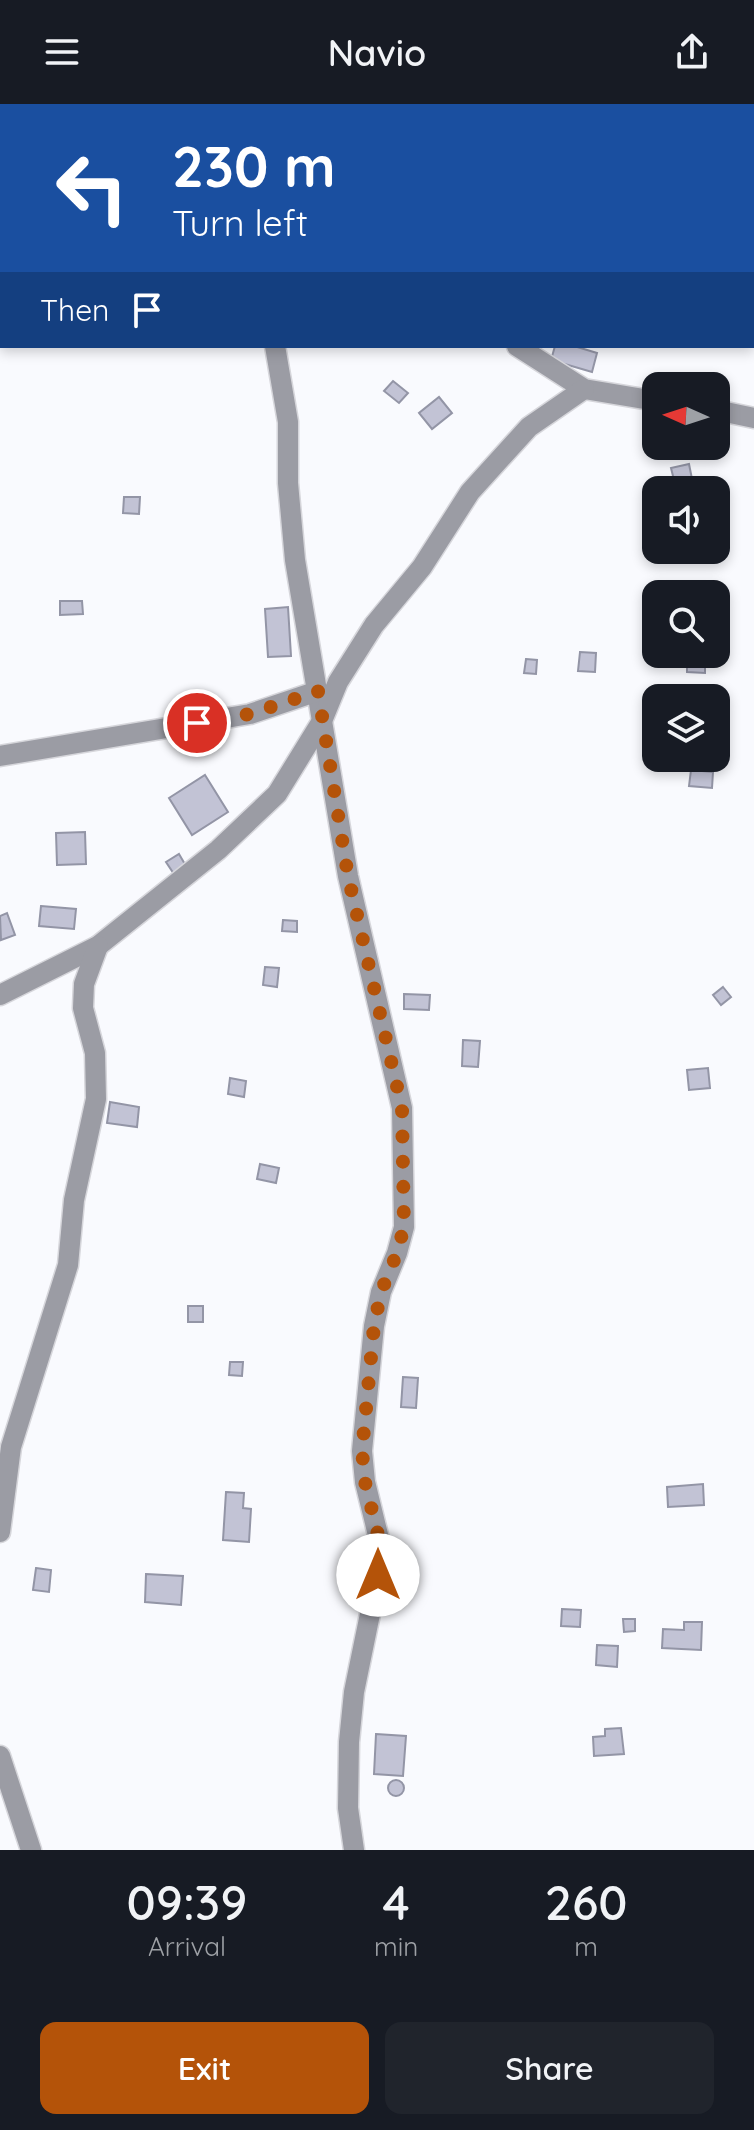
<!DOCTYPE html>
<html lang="en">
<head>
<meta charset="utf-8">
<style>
	:root { --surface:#171b24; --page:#20242c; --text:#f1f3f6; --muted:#9ea1a6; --accent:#b45309 }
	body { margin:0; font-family:Quicksand,sans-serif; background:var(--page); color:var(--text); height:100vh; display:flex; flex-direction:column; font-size:30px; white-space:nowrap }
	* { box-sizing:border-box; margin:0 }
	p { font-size:26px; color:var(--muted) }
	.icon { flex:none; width:44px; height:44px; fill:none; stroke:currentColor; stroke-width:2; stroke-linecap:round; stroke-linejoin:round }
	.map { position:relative; height:1746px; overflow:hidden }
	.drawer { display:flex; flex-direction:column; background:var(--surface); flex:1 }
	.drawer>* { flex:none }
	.hud { position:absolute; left:0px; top:0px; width:754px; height:244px; box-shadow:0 4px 12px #0003; background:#1a4fa0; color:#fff; overflow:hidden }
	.needle { width:52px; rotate:273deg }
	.buttons { position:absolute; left:642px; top:268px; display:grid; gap:16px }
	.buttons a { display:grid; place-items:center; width:88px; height:88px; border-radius:16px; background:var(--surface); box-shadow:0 4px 12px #0003; font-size:40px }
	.pin { position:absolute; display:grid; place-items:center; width:68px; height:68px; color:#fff; margin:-34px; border:4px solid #fff; border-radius:50%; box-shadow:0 2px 8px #0007 }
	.me { position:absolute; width:88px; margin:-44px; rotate:0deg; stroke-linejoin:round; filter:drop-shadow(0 0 6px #0008) }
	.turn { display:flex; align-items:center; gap:28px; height:168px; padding:0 40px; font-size:36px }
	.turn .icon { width:104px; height:104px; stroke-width:2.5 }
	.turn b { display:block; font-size:56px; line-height:68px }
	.then { display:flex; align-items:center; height:76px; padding:0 40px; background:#0003; gap:16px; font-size:30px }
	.eta { display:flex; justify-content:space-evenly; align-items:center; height:136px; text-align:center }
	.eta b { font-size:48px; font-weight:600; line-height:56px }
	.primary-button { display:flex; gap:16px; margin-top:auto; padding:16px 40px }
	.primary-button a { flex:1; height:92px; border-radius:16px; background:var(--accent); color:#fff; font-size:32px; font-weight:600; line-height:92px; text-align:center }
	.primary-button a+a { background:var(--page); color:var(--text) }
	header { display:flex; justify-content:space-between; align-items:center; height:104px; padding:0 40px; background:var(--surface); font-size:36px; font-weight:600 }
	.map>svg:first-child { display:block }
	.building { fill:#c2c3d5; stroke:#9395a6; stroke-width:2 }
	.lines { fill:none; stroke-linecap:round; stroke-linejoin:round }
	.minor-casing { stroke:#d6d6db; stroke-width:23 }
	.minor { stroke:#9b9ca4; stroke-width:20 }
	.route { stroke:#b45309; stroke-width:14; stroke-dasharray:0 25.2 }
</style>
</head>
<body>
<header><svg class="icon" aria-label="menu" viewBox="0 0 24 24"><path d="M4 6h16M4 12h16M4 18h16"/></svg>Navio<svg class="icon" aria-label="share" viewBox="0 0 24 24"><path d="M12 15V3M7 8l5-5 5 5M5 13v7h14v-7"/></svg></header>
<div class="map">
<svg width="754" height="1746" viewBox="0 0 754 1746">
	<rect width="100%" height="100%" fill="#f9fafe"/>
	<g class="building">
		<path d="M555 242H574L597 249 592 268 551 256Z"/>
		<path d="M393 277 408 289 399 299 384 287Z"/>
		<path d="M439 293 452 309 432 325 419 309Z"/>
		<path d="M689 360 693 380 676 384 671 364Z"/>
		<path d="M124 393H140L139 410 123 409Z"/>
		<path d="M60 497H82L83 510 60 511Z"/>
		<path d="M288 503 291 552 268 553 265 505Z"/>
		<path d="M580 548 596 549 595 568 578 567Z"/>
		<path d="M687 550H705V569L687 568Z"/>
		<path d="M526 555 537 556 536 570 524 569Z"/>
		<path d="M691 666 713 668 712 684 689 682Z"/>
		<path d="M205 671 228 708 192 731 169 694Z"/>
		<path d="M85 728 86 760 57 761 56 729Z"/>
		<path d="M179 750 186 762 174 770 166 758Z"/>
		<path d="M41 802 76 805 74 825 39 822Z"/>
		<path d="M7 809 15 831 1 836 0 812Z"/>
		<path d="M283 816 297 817V828L282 827Z"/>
		<path d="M265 863 279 864 277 883 263 881Z"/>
		<path d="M723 883 731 893 721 901 713 891Z"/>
		<path d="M404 890 430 891 429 906 404 905Z"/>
		<path d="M463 936 480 937 478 963 462 962Z"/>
		<path d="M708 964 710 984 689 986 687 966Z"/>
		<path d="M230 974 246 977 244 993 228 990Z"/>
		<path d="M110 998 139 1003 137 1023 107 1019Z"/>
		<path d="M260 1060 279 1064 276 1079 257 1075Z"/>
		<rect x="188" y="1202" width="15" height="16"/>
		<path d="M230 1258H243L242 1272 229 1271Z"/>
		<path d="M403 1273 418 1274 416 1304 401 1303Z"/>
		<path d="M703 1380 704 1401 668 1403 667 1383Z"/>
		<path d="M226 1388 244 1389 243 1404 251 1405 249 1438 223 1436Z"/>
		<path d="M36 1464 51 1466 49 1488 33 1486Z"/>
		<path d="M146 1470 183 1472 181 1501 145 1498Z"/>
		<path d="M562 1505 581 1506 580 1523 561 1522Z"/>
		<path d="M623 1515H635V1527L624 1528Z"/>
		<path d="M684 1518H702L701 1546 662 1544 663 1525 684 1526Z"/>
		<path d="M597 1541 618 1542 617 1563 596 1561Z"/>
		<path d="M621 1624 624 1650 594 1652 593 1633 605 1632V1625Z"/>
		<path d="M376 1630 406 1632 403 1672 374 1670Z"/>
		<circle cx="396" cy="1684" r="8"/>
	</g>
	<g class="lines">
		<g class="minor-casing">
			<g id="minor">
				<path d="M247 0V2"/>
				<path d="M275 242 288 318V379L295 456 348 772 402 1004 404 1123 397 1149 381 1188 374 1222 362 1347 365 1378 379 1435 378 1471 354 1588 349 1638 348 1704 354 1746"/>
				<path d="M517 242 584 285 656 297"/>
				<path d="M716 306 754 314"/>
				<path d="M0 652 250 610 318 587"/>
				<path d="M0 891 98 842 218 746 277 690 322 617 338 578 374 521 422 463 470 388 529 323 584 285"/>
				<path d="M0 1428 11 1343 68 1161 74 1096 96 995 95 949 83 904 84 880 98 842"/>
				<path d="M0 1652 31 1746"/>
			</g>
		</g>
		<use href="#minor" class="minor"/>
	</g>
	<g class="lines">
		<path class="route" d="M197 619 250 610 318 587 348 772 402 1004 404 1123 397 1149 381 1188 374 1222 362 1347 365 1378 379 1435 378 1471"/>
	</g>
</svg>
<div class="buttons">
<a><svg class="needle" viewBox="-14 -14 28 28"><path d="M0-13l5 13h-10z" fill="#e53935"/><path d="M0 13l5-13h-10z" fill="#9ea1a6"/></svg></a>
<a><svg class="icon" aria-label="sound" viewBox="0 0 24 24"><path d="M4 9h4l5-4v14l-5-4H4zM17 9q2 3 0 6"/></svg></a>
<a><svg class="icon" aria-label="search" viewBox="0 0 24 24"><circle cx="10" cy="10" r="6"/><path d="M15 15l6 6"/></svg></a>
<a><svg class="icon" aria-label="layers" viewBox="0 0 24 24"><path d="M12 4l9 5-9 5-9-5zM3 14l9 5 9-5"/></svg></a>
</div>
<div class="pin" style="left:197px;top:619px;background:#d93025"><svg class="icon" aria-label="arrive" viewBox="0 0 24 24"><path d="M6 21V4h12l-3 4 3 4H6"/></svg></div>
<svg class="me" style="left:378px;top:1471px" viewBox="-20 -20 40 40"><circle r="19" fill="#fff"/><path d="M0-13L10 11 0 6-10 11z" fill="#b45309"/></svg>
<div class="hud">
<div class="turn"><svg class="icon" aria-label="left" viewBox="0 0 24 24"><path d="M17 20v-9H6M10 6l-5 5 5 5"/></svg><div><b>230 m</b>Turn left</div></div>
<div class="then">Then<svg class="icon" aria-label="arrive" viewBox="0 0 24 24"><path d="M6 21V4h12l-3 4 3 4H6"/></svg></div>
</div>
</div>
<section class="drawer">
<div class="eta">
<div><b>09:39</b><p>Arrival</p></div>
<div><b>4</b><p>min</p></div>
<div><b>260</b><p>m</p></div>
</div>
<div class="primary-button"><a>Exit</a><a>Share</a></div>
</section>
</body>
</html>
